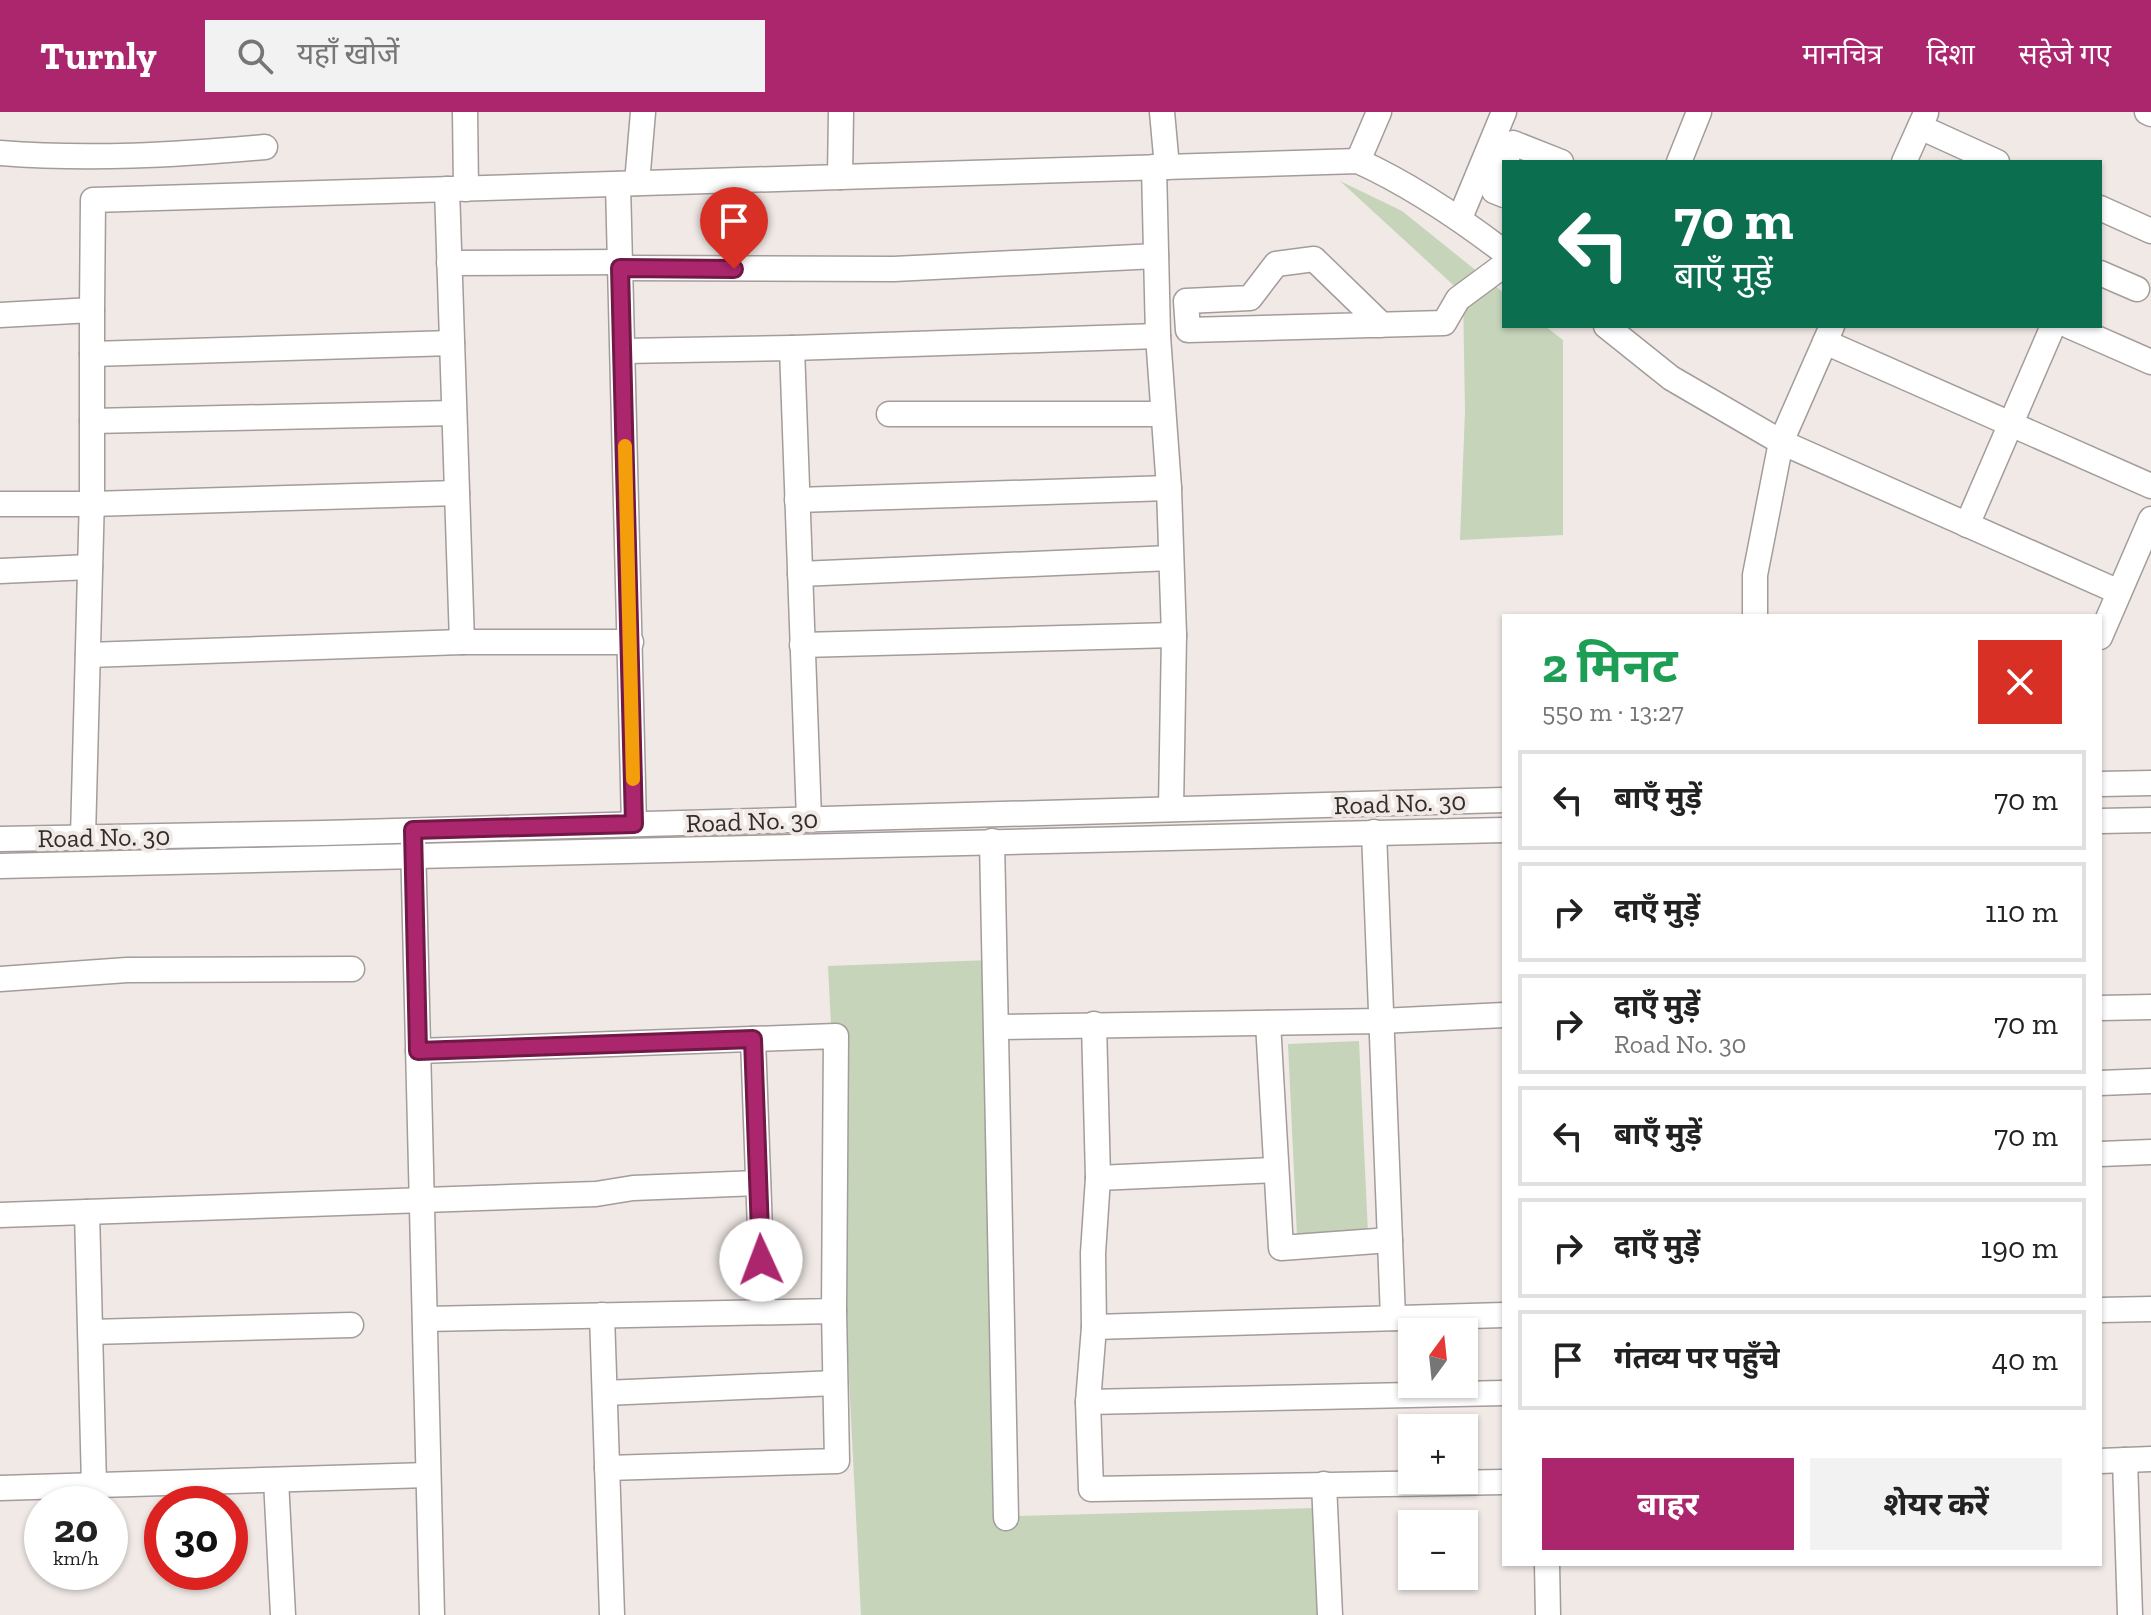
<!DOCTYPE html>
<html lang="hi">
<head>
<meta charset="utf-8">
<style>
	:root { --surface:#fff; --page:#f2f2f2; --text:#222; --muted:#767676; --line:#e0e0e0; --accent:#ac266d }
	body { margin:0; font-family:"Zilla Slab","Noto Sans Devanagari",serif; background:var(--page); color:var(--text); height:100vh; display:flex; flex-direction:column; font-size:30px; white-space:nowrap }
	* { box-sizing:border-box; margin:0 }
	p { font-size:26px; color:var(--muted) }
	.icon { flex:none; width:44px; height:44px; fill:none; stroke:currentColor; stroke-width:2; stroke-linecap:round; stroke-linejoin:round }
	.map { position:relative; flex:1; overflow:hidden }
	.panel { position:absolute; left:1502px; top:502px; width:600px; height:952px; display:flex; flex-direction:column; background:var(--surface); border-radius:0px; box-shadow:0 2px 6px #0004 }
	.panel>* { flex:none }
	.banner { position:absolute; left:1502px; top:48px; width:600px; height:168px; border-radius:0px; box-shadow:0 2px 6px #0004; background:#0b6e4f; color:#fff; overflow:hidden }
	.needle { width:52px; rotate:15deg }
	.tools { position:absolute; left:1398px; top:1206px; display:grid; gap:16px }
	.tools a { display:grid; place-items:center; width:80px; height:80px; border-radius:0px; background:var(--surface); box-shadow:0 2px 6px #0004; font-size:40px }
	.speed { position:absolute; left:24px; top:1374px; display:flex; gap:16px; font-size:40px; font-weight:700; text-align:center }
	.speed>* { display:grid; place-content:center; width:104px; height:104px; border-radius:50%; background:var(--surface); box-shadow:0 2px 6px #0004; line-height:1 }
	.speed small { font-size:20px; font-weight:400 }
	.speed .limit { border:12px solid #d22; background:#fff; color:#111 }
	.pin { position:absolute; display:grid; place-items:center; width:68px; height:68px; color:#fff; margin:-82px -34px; border-radius:50% 50% 50% 0; rotate:-45deg; box-shadow:0 0 8px #0007 }
	.pin .icon { rotate:45deg }
	.me { position:absolute; width:88px; margin:-44px; rotate:358deg; stroke-linejoin:round; filter:drop-shadow(0 0 6px #0008) }
	.turn { display:flex; align-items:center; gap:28px; height:168px; padding:0 40px; font-size:36px }
	.turn .icon { width:104px; height:104px; stroke-width:2.5 }
	.turn b { display:block; font-size:56px; line-height:68px }
	.round { display:grid; place-items:center; flex:none; width:84px; height:84px; border-radius:0px; background:var(--page) }
	.headline { display:flex; align-items:center; justify-content:space-between; height:136px; padding:0 40px }
	h1 { font-size:48px; font-weight:700; line-height:60px; color:#1e9e55 }
	.action { display:flex; gap:16px; margin-top:auto; padding:16px 40px }
	.action a { flex:1; height:92px; border-radius:0px; background:var(--accent); color:#fff; font-size:32px; font-weight:700; line-height:92px; text-align:center }
	.action a+a { background:var(--page); color:var(--text) }
	ul { padding:0; list-style:none }
	li { display:flex; align-items:center; gap:24px; height:100px; margin:0 16px 12px; padding:0 24px; border:4px solid var(--line); border-radius:0px }
	li div { flex:1 }
	li b { display:block; font-size:30px }
	li em { font-style:normal }
	header { display:flex; align-items:center; gap:48px; box-sizing:border-box; height:112px; padding:0 40px; background:var(--accent); color:#fff }
	header strong { font-size:38px }
	nav { display:flex; gap:44px; margin-inline-start:auto; font-size:28px }
	.search { width:560px; height:72px; background:var(--page); display:flex; align-items:center; gap:20px; box-sizing:border-box; padding:0 28px; border-radius:0px; color:var(--muted); font-size:30px }
	.map>svg:first-child { display:block }
	.green { fill:#c6d4ba }
	.lines { fill:none; stroke-linecap:round; stroke-linejoin:round }
	.minor-casing { stroke:#a39c9a; stroke-width:27 }
	.minor { stroke:#fff; stroke-width:24 }
	.route-casing { stroke:#701947; stroke-width:20 }
	.route { stroke:#ac266d; stroke-width:14 }
	.slow { stroke:#f59e0b; stroke-width:14 }
	.labels { text-anchor:middle; stroke-width:8; stroke-linejoin:round; paint-order:stroke }
	.street-label { font-size:26px; fill:#302d2c; stroke:#f0e9e6 }
</style>
</head>
<body>
<header>
<strong>Turnly</strong>
<div class="search"><svg class="icon" aria-label="search" viewBox="0 0 24 24"><circle cx="10" cy="10" r="6"/><path d="M15 15l6 6"/></svg>यहाँ खोजें</div>
<nav><a>मानचित्र</a><a>दिशा</a><a>सहेजे गए</a></nav>
</header>
<div class="map">
<svg width="2151" height="1503" viewBox="0 0 2151 1503">
	<rect width="100%" height="100%" fill="#f0e9e6"/>
	<g class="green">
		<path d="M1340 69 1402 99 1504 181V214H1545L1563 228V423L1460 428 1465 299 1463 182Z"/>
		<path d="M991 848 1018 1404 1316 1396 1325 1503H861L828 854Z"/>
		<path d="M1359 929 1368 1122 1297 1125 1288 932Z"/>
	</g>
	<g class="lines">
		<g class="minor-casing">
			<g id="minor">
				<path d="M465 0 466 77"/>
				<path d="M1162 0 1167 55"/>
				<path d="M2147 0 2151 2"/>
				<path d="M1920 15 1997 50"/>
				<path d="M0 41C89 48 176 43 265 35"/>
				<path d="M1358 49 1379 0"/>
				<path d="M1505 50 1513 31 1561 50"/>
				<path d="M1679 50 1699 0"/>
				<path d="M1904 50 1926 1"/>
				<path d="M1504 54 1494 79 1504 83"/>
				<path d="M1154 55 1158 224 1169 376 1174 523 1171 697"/>
				<path d="M840 65 1358 49C1411 73 1458 105 1504 140"/>
				<path d="M637 71 643 0"/>
				<path d="M618 72 634 712"/>
				<path d="M447 77 462 530"/>
				<path d="M2100 96 2151 119"/>
				<path d="M1460 106 1504 0"/>
				<path d="M449 151 620 150"/>
				<path d="M620 156 894 157 1156 144"/>
				<path d="M2100 161 2137 177"/>
				<path d="M0 203 92 198 93 88 840 65 841 0"/>
				<path d="M1382 213 1314 147 1276 152 1250 186 1186 189 1188 218 1444 211 1458 187 1504 153"/>
				<path d="M1606 214 1671 266 1781 330 1755 463V504"/>
				<path d="M1832 214 1781 330 2119 480"/>
				<path d="M2069 214 2151 250"/>
				<path d="M1825 230 2151 374"/>
				<path d="M792 236 1158 224"/>
				<path d="M623 239 792 236 809 707"/>
				<path d="M92 242 452 231"/>
				<path d="M889 302H1163"/>
				<path d="M92 309 454 301"/>
				<path d="M797 388 1169 376"/>
				<path d="M0 392H92L457 381"/>
				<path d="M1967 413 2053 214"/>
				<path d="M0 459 90 455"/>
				<path d="M800 462 1171 446"/>
				<path d="M2100 525 2151 407"/>
				<path d="M802 533 1174 523"/>
				<path d="M88 543 462 530H631"/>
				<path d="M2100 672 2151 671"/>
				<path d="M2100 709 2151 708"/>
				<path d="M1374 720 1393 1206"/>
				<path d="M83 725 92 384V198"/>
				<path d="M0 727 324 721 1504 688"/>
				<path d="M992 729 1006 1406"/>
				<path d="M413 730 432 1503"/>
				<path d="M0 754 1504 718"/>
				<path d="M0 867 127 858 352 857"/>
				<path d="M2100 896 2151 895"/>
				<path d="M1268 911 1281 1136 1390 1128"/>
				<path d="M1094 912 1098 1066 1093 1141 1094 1215 1088 1290 1091 1377 1504 1370"/>
				<path d="M997 915 1381 909 1504 903"/>
				<path d="M753 927 763 1200"/>
				<path d="M418 939 836 924 834 1199 425 1207"/>
				<path d="M2100 971 2151 969"/>
				<path d="M2100 1042 2151 1040"/>
				<path d="M1098 1066 1275 1058"/>
				<path d="M87 1100 94 1373"/>
				<path d="M0 1103 596 1082 633 1076 758 1071"/>
				<path d="M2100 1198 2151 1197"/>
				<path d="M602 1203 612 1503"/>
				<path d="M1094 1215 1504 1203"/>
				<path d="M91 1220 351 1213"/>
				<path d="M605 1281 835 1271"/>
				<path d="M1088 1290 1504 1281"/>
				<path d="M2125 1348 2130 1503"/>
				<path d="M2100 1349 2151 1347"/>
				<path d="M607 1356 837 1349 834 1199"/>
				<path d="M276 1368 283 1503"/>
				<path d="M1324 1372 1330 1503"/>
				<path d="M0 1376 428 1363"/>
				<path d="M1547 1452 1548 1503"/>
			</g>
		</g>
		<use href="#minor" class="minor"/>
	</g>
	<g class="lines">
		<g class="route-casing">
			<path id="route" d="M734 157 620 156 634 712 413 718 418 939 753 927 761 1148"/>
		</g>
		<use href="#route" class="route"/>
		<path class="slow" d="M625 334 633 667"/>
	</g>
	<g class="labels">
		<g class="street-label">
			<text transform="translate(1400 691) rotate(-2)" y="9">Road No. 30</text>
			<text transform="translate(752 709) rotate(-2)" y="9">Road No. 30</text>
			<text transform="translate(104 725) rotate(-1)" y="9">Road No. 30</text>
		</g>
	</g>
</svg>
<div class="tools">
<a><svg class="needle" viewBox="-14 -14 28 28"><path d="M0-13l5 13h-10z" fill="#e53935"/><path d="M0 13l5-13h-10z" fill="#767676"/></svg></a>
<a>+</a>
<a>−</a>
</div>
<div class="speed"><div>20<small>km/h</small></div><div class="limit">30</div></div>
<div class="pin" style="left:734px;top:157px;background:#d93025"><svg class="icon" aria-label="arrive" viewBox="0 0 24 24"><path d="M6 21V4h12l-3 4 3 4H6"/></svg></div>
<svg class="me" style="left:761px;top:1148px" viewBox="-20 -20 40 40"><circle r="19" fill="#fff"/><path d="M0-13L10 11 0 6-10 11z" fill="#ac266d"/></svg>
<div class="banner">
<div class="turn"><svg class="icon" aria-label="left" viewBox="0 0 24 24"><path d="M17 20v-9H6M10 6l-5 5 5 5"/></svg><div><b>70 m</b>बाएँ मुड़ें</div></div>
</div>
<section class="panel">
<div class="headline"><div><h1>2 मिनट</h1><p>550 m · 13:27</p></div><a class="round" style="background:#d93025;color:#fff"><svg class="icon" aria-label="close" viewBox="0 0 24 24"><path d="M6 6l12 12M18 6L6 18"/></svg></a></div>
<ul>
<li><svg class="icon" aria-label="left" viewBox="0 0 24 24"><path d="M17 20v-9H6M10 6l-5 5 5 5"/></svg><div><b>बाएँ मुड़ें</b></div><em>70 m</em></li>
<li><svg class="icon" aria-label="right" viewBox="0 0 24 24"><path d="M7 20v-9h11M14 6l5 5-5 5"/></svg><div><b>दाएँ मुड़ें</b></div><em>110 m</em></li>
<li><svg class="icon" aria-label="right" viewBox="0 0 24 24"><path d="M7 20v-9h11M14 6l5 5-5 5"/></svg><div><b>दाएँ मुड़ें</b><p>Road No. 30</p></div><em>70 m</em></li>
<li><svg class="icon" aria-label="left" viewBox="0 0 24 24"><path d="M17 20v-9H6M10 6l-5 5 5 5"/></svg><div><b>बाएँ मुड़ें</b></div><em>70 m</em></li>
<li><svg class="icon" aria-label="right" viewBox="0 0 24 24"><path d="M7 20v-9h11M14 6l5 5-5 5"/></svg><div><b>दाएँ मुड़ें</b></div><em>190 m</em></li>
<li><svg class="icon" aria-label="arrive" viewBox="0 0 24 24"><path d="M6 21V4h12l-3 4 3 4H6"/></svg><div><b>गंतव्य पर पहुँचे</b></div><em>40 m</em></li>
</ul>
<div class="action"><a>बाहर</a><a>शेयर करें</a></div>
</section>
</div>
</body>
</html>
